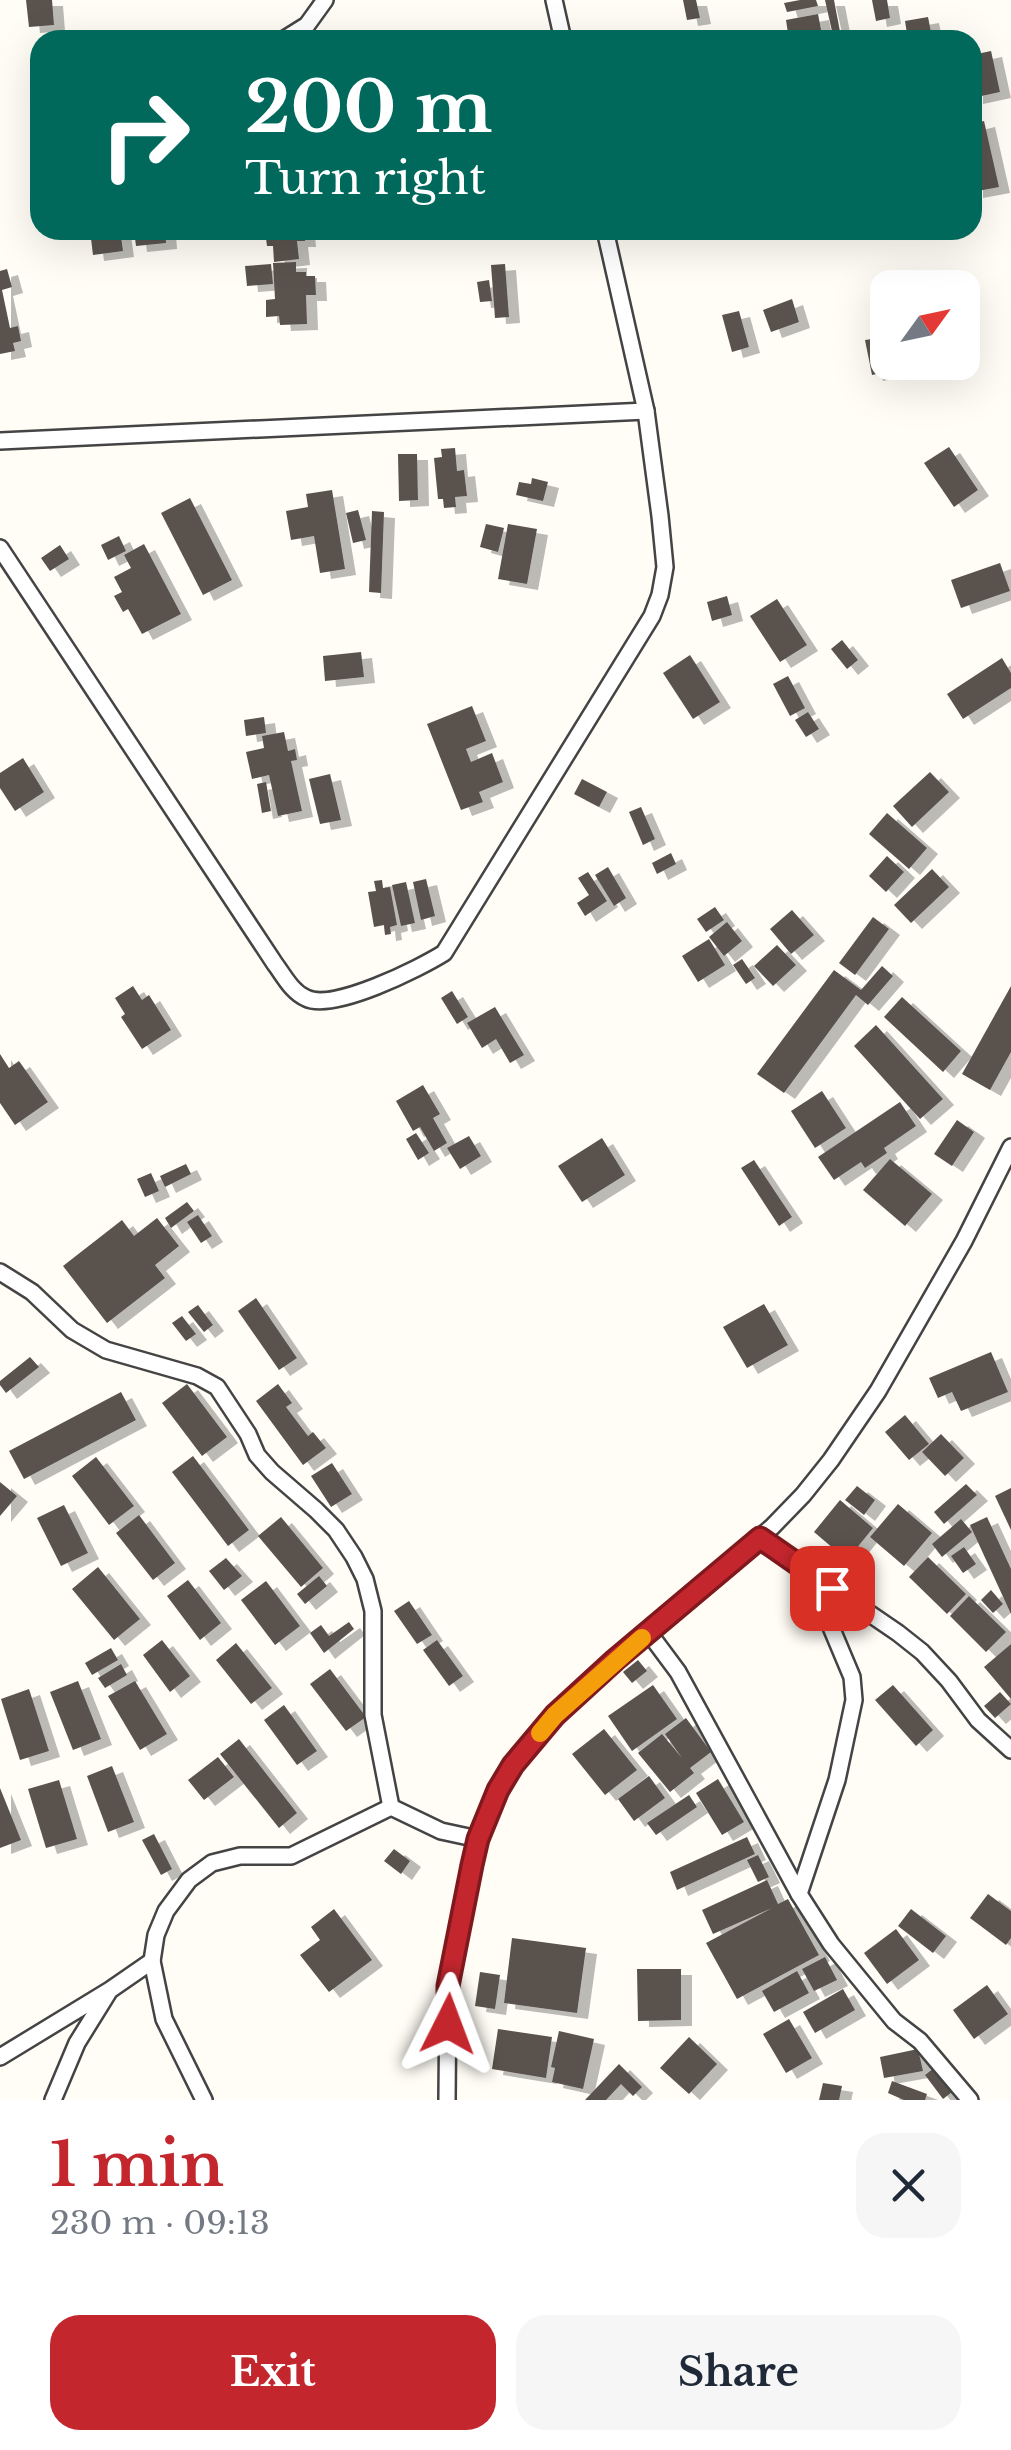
<!DOCTYPE html>
<html lang="en">
<head>
<meta charset="utf-8">
<style>
	:root { --surface:#fff; --page:#f6f6f7; --text:#1f2937; --muted:#747a83; --accent:#c4262e }
	body { margin:0; font-family:"Libre Baskerville",serif; background:var(--page); color:var(--text); height:100vh; display:flex; flex-direction:column; font-size:38px; white-space:nowrap }
	* { box-sizing:border-box; margin:0 }
	p { font-size:32px; color:var(--muted) }
	.icon { flex:none; width:55px; height:55px; fill:none; stroke:currentColor; stroke-width:2; stroke-linecap:round; stroke-linejoin:round }
	.map { position:relative; height:2100px; overflow:hidden }
	.drawer { display:flex; flex-direction:column; background:var(--surface); flex:1 }
	.drawer>* { flex:none }
	.banner { position:absolute; left:30px; top:30px; width:952px; height:210px; border-radius:30px; box-shadow:0 10px 40px #0002; background:#00695c; color:#fff; overflow:hidden }
	.needle { width:65px; rotate:57deg }
	.tools { position:absolute; left:870px; top:270px; display:grid; gap:20px }
	.tools a { display:grid; place-items:center; width:110px; height:110px; border-radius:20px; background:var(--surface); box-shadow:0 10px 40px #0002; font-size:50px }
	.pin { position:absolute; display:grid; place-items:center; width:85px; height:85px; color:#fff; margin:-42px; border-radius:20px; box-shadow:0 5px 15px #0006 }
	.me { position:absolute; width:110px; margin:-55px; rotate:3deg; stroke-linejoin:round; filter:drop-shadow(0 0 8px #0008) }
	.turn { display:flex; align-items:center; gap:35px; height:210px; padding:0 50px; font-size:45px }
	.turn .icon { width:130px; height:130px; stroke-width:2.5 }
	.turn b { display:block; font-size:70px; line-height:85px }
	.round { display:grid; place-items:center; flex:none; width:105px; height:105px; border-radius:30px; background:var(--page) }
	.headline { display:flex; align-items:center; justify-content:space-between; height:170px; padding:0 50px }
	h1 { font-size:60px; font-weight:700; line-height:75px; color:var(--accent) }
	.button { display:flex; gap:20px; margin-top:auto; padding:20px 50px }
	.button a { flex:1; height:115px; border-radius:30px; background:var(--accent); color:#fff; font-size:40px; font-weight:700; line-height:115px; text-align:center }
	.button a+a { background:var(--page); color:var(--text) }
	.map>svg:first-child { display:block }
	.building { fill:#5a524d; filter:url(#shadow) }
	.lines { fill:none; stroke-linecap:round; stroke-linejoin:round }
	.minor-casing { stroke:#444; stroke-width:20 }
	.minor { stroke:#fff; stroke-width:15 }
	.route-casing { stroke:#7f191e; stroke-width:25 }
	.route { stroke:#c4262e; stroke-width:18 }
	.slow { stroke:#f59e0b; stroke-width:18 }
</style>
</head>
<body>
<div class="map">
<svg width="1011" height="2100" viewBox="0 0 1011 2100">
	<defs>
		<filter id="shadow"><feDropShadow dx="11" dy="6" stdDeviation="0" flood-color="#0004"/></filter>
	</defs>
	<rect width="100%" height="100%" fill="#fffdf5"/>
	<g class="building">
		<path d="M26 0H52L54 25 29 27Z"/>
		<path d="M683 0H696L700 18 687 20Z"/>
		<path d="M800 0H816L818 6 787 12 784 3Z"/>
		<path d="M825 0H834L841 37 834 40Z"/>
		<path d="M872 0H887L890 18 876 21Z"/>
		<path d="M818 14 823 40H789L786 20Z"/>
		<path d="M928 17 932 37 908 40 905 21Z"/>
		<path d="M222 30V40H191L190 31Z"/>
		<path d="M991 51 1000 92 972 98V55Z"/>
		<path d="M984 121 999 187 972 192V124Z"/>
		<path d="M90 230H120L123 251 93 255Z"/>
		<path d="M134 230H165L166 243 136 246Z"/>
		<path d="M265 230H304L305 241H297L299 259 274 262 273 246H267Z"/>
		<path d="M296 262V272H306V276H315L316 295H306L307 324 280 325 279 316 266 317V300L275 299 273 263Z"/>
		<path d="M271 264 273 284 247 286 245 266Z"/>
		<path d="M505 264 509 317 495 318 491 265Z"/>
		<path d="M7 269 12 287 2 290 10 328 18 326 21 341 13 343 15 351 0 354V271Z"/>
		<path d="M489 280 492 301 480 302 477 282Z"/>
		<path d="M792 299 799 322 771 332 763 310Z"/>
		<path d="M739 311 749 347 732 352 722 315Z"/>
		<path d="M879 338 886 372 872 375 865 340Z"/>
		<path d="M949 447 978 490 954 507 924 463Z"/>
		<path d="M455 448 457 471 464 470 467 496 455 497 456 507 444 508 443 499H438L434 458 442 457 441 449Z"/>
		<path d="M398 454H417L418 500 399 501Z"/>
		<path d="M532 478 548 482 543 501 516 495 519 482 531 484Z"/>
		<path d="M332 490 345 569 320 573 314 536 291 540 286 511 308 507 306 494Z"/>
		<path d="M190 498 232 580 203 595 161 513Z"/>
		<path d="M358 510 366 540 353 543 346 513Z"/>
		<path d="M372 511 384 512 381 593 369 592Z"/>
		<path d="M486 524 504 528 498 552 480 547Z"/>
		<path d="M508 524 537 529 527 584 498 579Z"/>
		<path d="M119 536 126 551 108 560 101 545Z"/>
		<path d="M144 544 181 614 142 634 128 609 123 612 114 596 122 592 114 577 131 568 124 555Z"/>
		<path d="M60 545 69 559 50 571 41 558Z"/>
		<path d="M1000 563 1010 591 961 608 951 580Z"/>
		<path d="M727 596 732 615 712 621 707 602Z"/>
		<path d="M777 599 807 645 780 662 750 616Z"/>
		<path d="M842 640 858 660 847 669 831 649Z"/>
		<path d="M361 652 364 677 325 681 323 656Z"/>
		<path d="M690 655 720 702 693 719 663 673Z"/>
		<path d="M1002 658 1011 673V688L963 719 947 694Z"/>
		<path d="M788 676 805 708 790 716 773 684Z"/>
		<path d="M472 706 486 741 466 749 471 762 492 753 503 782 479 792 483 802 461 810 427 724Z"/>
		<path d="M808 712 819 729 806 737 795 720Z"/>
		<path d="M264 717 266 733 246 736 244 720Z"/>
		<path d="M284 732 288 751 295 749 297 760 291 761 302 811 278 816 269 775 252 779 246 752 264 748 262 736Z"/>
		<path d="M23 758 44 792 15 811 0 788V773Z"/>
		<path d="M930 772 949 792 912 827 893 806Z"/>
		<path d="M330 774 341 820 320 824 309 779Z"/>
		<path d="M582 779 607 792 599 807 574 794Z"/>
		<path d="M266 782 271 811 262 813 257 784Z"/>
		<path d="M641 807 655 839 643 845 629 812Z"/>
		<path d="M887 813 927 848 909 869 869 834Z"/>
		<path d="M671 853 676 864 657 874 652 863Z"/>
		<path d="M887 856 904 872 886 892 869 876Z"/>
		<path d="M608 867 626 898 614 906 595 875Z"/>
		<path d="M932 869 949 887 911 923 894 905Z"/>
		<path d="M588 872 607 901 585 916 577 903 589 895 578 878Z"/>
		<path d="M426 879 435 916 421 920 413 882Z"/>
		<path d="M382 880 383 888 390 887 397 925 390 927 391 934 385 935 384 925 374 927 368 892 376 891 374 881Z"/>
		<path d="M406 882 415 923 401 926 392 885Z"/>
		<path d="M715 907 724 920 706 932 697 919Z"/>
		<path d="M792 910 814 935 791 954 770 929Z"/>
		<path d="M873 917 889 929 855 975 839 963Z"/>
		<path d="M727 922 742 941 724 956 709 937Z"/>
		<path d="M709 939 725 965 698 982 682 956Z"/>
		<path d="M777 945 796 965 773 986 754 966Z"/>
		<path d="M742 959 755 978 746 984 733 965Z"/>
		<path d="M882 966 893 976 868 1005 856 995 784 1093 757 1074 834 970 861 990Z"/>
		<path d="M133 986 142 1000 149 995 171 1030 142 1049 121 1017 125 1014 115 998Z"/>
		<path d="M1011 986V1052L990 1090 962 1074Z"/>
		<path d="M452 991 468 1017 457 1024 441 998Z"/>
		<path d="M902 997 961 1051 943 1072 884 1017Z"/>
		<path d="M495 1007 524 1055 510 1063 496 1039 482 1048 467 1023Z"/>
		<path d="M876 1025 943 1099 920 1119 854 1046Z"/>
		<path d="M0 1054 9 1068 19 1061 48 1102 15 1125 0 1103Z"/>
		<path d="M423 1085 440 1114 433 1118 447 1143 434 1151 420 1127 413 1131 396 1101Z"/>
		<path d="M822 1091 846 1128 815 1148 791 1111Z"/>
		<path d="M900 1102 916 1126 884 1148 887 1153 865 1168 861 1162 834 1180 818 1157Z"/>
		<path d="M957 1120 974 1132 952 1166 934 1154Z"/>
		<path d="M416 1133 429 1153 418 1160 406 1139Z"/>
		<path d="M469 1136 481 1156 460 1169 447 1148Z"/>
		<path d="M602 1138 625 1175 582 1202 558 1166Z"/>
		<path d="M890 1159 932 1194 905 1226 863 1190Z"/>
		<path d="M754 1160 792 1217 779 1226 741 1168Z"/>
		<path d="M186 1164 191 1174 165 1187 160 1176Z"/>
		<path d="M151 1173 159 1191 145 1197 137 1179Z"/>
		<path d="M187 1202 194 1211 171 1228 165 1218Z"/>
		<path d="M198 1215 212 1236 201 1243 187 1222Z"/>
		<path d="M157 1218 179 1246 155 1265 165 1278 107 1323 63 1266 122 1220 134 1236Z"/>
		<path d="M256 1298 297 1358 279 1370 238 1311Z"/>
		<path d="M764 1304 788 1345 747 1368 723 1327Z"/>
		<path d="M198 1305 213 1325 204 1332 188 1312Z"/>
		<path d="M182 1316 196 1334 186 1341 172 1323Z"/>
		<path d="M991 1352 1008 1392 961 1411 952 1392 938 1398 929 1378Z"/>
		<path d="M30 1357 39 1367 6 1393 0 1385V1381Z"/>
		<path d="M187 1384 227 1437 202 1456 162 1403Z"/>
		<path d="M278 1384 292 1403 286 1407 308 1436 313 1432 326 1448 303 1465 256 1401Z"/>
		<path d="M121 1392 136 1420 24 1479 9 1451Z"/>
		<path d="M905 1415 929 1444 909 1460 885 1432Z"/>
		<path d="M941 1434 964 1458 945 1476 922 1452Z"/>
		<path d="M193 1456 249 1530 228 1546 172 1472Z"/>
		<path d="M96 1457 134 1506 109 1525 72 1476Z"/>
		<path d="M332 1463 352 1494 331 1507 311 1476Z"/>
		<path d="M0 1482 17 1496 0 1516Z"/>
		<path d="M966 1484 977 1495 944 1524 934 1512Z"/>
		<path d="M857 1486 875 1500 864 1515 845 1500Z"/>
		<path d="M1011 1488V1530L995 1496Z"/>
		<path d="M840 1500 873 1528 847 1560 814 1532Z"/>
		<path d="M898 1504 932 1533 904 1566 870 1537Z"/>
		<path d="M64 1505 88 1553 61 1566 37 1518Z"/>
		<path d="M139 1515 175 1563 153 1580 116 1533Z"/>
		<path d="M281 1517 323 1568 301 1587 258 1536Z"/>
		<path d="M987 1517 1011 1569V1614L970 1525Z"/>
		<path d="M961 1519 972 1532 942 1557 932 1544Z"/>
		<path d="M964 1547 976 1564 963 1573 951 1556Z"/>
		<path d="M928 1557 966 1594 947 1614 909 1577Z"/>
		<path d="M226 1558 242 1576 224 1590 209 1571Z"/>
		<path d="M98 1567 140 1619 114 1640 72 1589Z"/>
		<path d="M319 1576 327 1586 305 1604 297 1594Z"/>
		<path d="M188 1580 221 1623 200 1640 167 1596Z"/>
		<path d="M266 1581 300 1626 275 1645 241 1600Z"/>
		<path d="M991 1590 1003 1604 993 1613 981 1600Z"/>
		<path d="M969 1596 1006 1632 986 1652 950 1616Z"/>
		<path d="M409 1601 432 1635 417 1644 394 1611Z"/>
		<path d="M349 1622 354 1629 324 1653 310 1633 321 1625 329 1636Z"/>
		<path d="M162 1640 190 1676 170 1692 143 1655Z"/>
		<path d="M437 1640 463 1676 449 1686 423 1650Z"/>
		<path d="M236 1643 272 1688 251 1704 216 1660Z"/>
		<path d="M1011 1644V1699L984 1667Z"/>
		<path d="M111 1648 118 1660 92 1675 85 1663Z"/>
		<path d="M638 1660 647 1671 632 1683 623 1672Z"/>
		<path d="M121 1664 127 1675 105 1688 98 1678Z"/>
		<path d="M330 1669 366 1717 346 1731 310 1684Z"/>
		<path d="M78 1681 101 1739 73 1750 50 1692Z"/>
		<path d="M135 1681 167 1734 140 1750 108 1696Z"/>
		<path d="M653 1685 677 1719 632 1751 608 1716Z"/>
		<path d="M893 1685 933 1730 916 1746 875 1700Z"/>
		<path d="M29 1689 49 1751 20 1760 1 1699Z"/>
		<path d="M1000 1692 1011 1704 995 1718 984 1706Z"/>
		<path d="M284 1705 317 1751 297 1765 264 1720Z"/>
		<path d="M686 1718 711 1752 690 1768 694 1773 670 1792 638 1753 662 1734 682 1758 665 1734Z"/>
		<path d="M604 1729 637 1770 605 1795 572 1754Z"/>
		<path d="M239 1739 297 1813 279 1828 220 1754Z"/>
		<path d="M218 1757 234 1777 204 1800 188 1780Z"/>
		<path d="M112 1766 134 1822 108 1832 87 1776Z"/>
		<path d="M649 1776 665 1798 634 1821 618 1799Z"/>
		<path d="M718 1779 744 1822 722 1835 696 1793Z"/>
		<path d="M59 1780 77 1839 46 1848 28 1789Z"/>
		<path d="M0 1788 21 1840 0 1848Z"/>
		<path d="M689 1795 697 1807 656 1835 647 1823Z"/>
		<path d="M154 1834 172 1869 161 1875 142 1840Z"/>
		<path d="M747 1837 755 1854 677 1890 670 1872Z"/>
		<path d="M394 1849 410 1861 401 1874 384 1861Z"/>
		<path d="M758 1855 769 1877 758 1882 747 1860Z"/>
		<path d="M767 1880 778 1904 788 1899 819 1955 737 1999 706 1943 772 1908 713 1934 702 1910Z"/>
		<path d="M988 1894 1011 1911V1938L1006 1945 970 1918Z"/>
		<path d="M334 1909 372 1960 329 1992 300 1955 320 1940 311 1927Z"/>
		<path d="M911 1909 946 1936 933 1953 898 1926Z"/>
		<path d="M896 1929 919 1960 887 1984 864 1953Z"/>
		<path d="M512 1938 586 1948 577 2013 504 2003Z"/>
		<path d="M825 1957 837 1980 814 1991 802 1969Z"/>
		<path d="M637 1969H681V2020L638 2021Z"/>
		<path d="M797 1971 809 1993 774 2012 762 1991Z"/>
		<path d="M480 1972 500 1975 495 2009 475 2006Z"/>
		<path d="M987 1985 1008 2014 974 2039 953 2010Z"/>
		<path d="M843 1989 855 2010 815 2033 803 2012Z"/>
		<path d="M789 2019 812 2058 786 2073 763 2034Z"/>
		<path d="M498 2029 552 2037 546 2078 492 2069Z"/>
		<path d="M559 2031 594 2039 583 2089 552 2082 555 2068 551 2067Z"/>
		<path d="M689 2037 717 2064 689 2094 660 2068Z"/>
		<path d="M918 2049 923 2071 884 2078 880 2057Z"/>
		<path d="M619 2064 642 2087 633 2096 621 2084 606 2100H585Z"/>
		<path d="M938 2065 956 2089 943 2099 925 2075Z"/>
		<path d="M892 2081 927 2094 925 2100H904L888 2093Z"/>
		<path d="M823 2083 842 2086 839 2100H819Z"/>
	</g>
	<g class="lines">
		<g class="minor-casing">
			<g id="minor">
				<path d="M554 0 563 40"/>
				<path d="M283 40 307 25 325 0"/>
				<path d="M0 441 646 411"/>
				<path d="M0 548 275 964C284 976 292 992 306 998 333 1012 420 968 444 953L652 616 660 595 665 567 660 516 646 411 605 230"/>
				<path d="M0 1272 32 1292 72 1330 106 1350 197 1376 217 1387 248 1434 257 1455 272 1472 316 1510 336 1530 354 1557 365 1579 373 1611V1715L391 1807 441 1831 478 1839"/>
				<path d="M759 1538 898 1633 922 1652 949 1681 978 1720 1011 1750"/>
				<path d="M649 1633 678 1672 799 1894 831 1944 894 2021 920 2041 970 2100"/>
				<path d="M799 1894 837 1780 854 1700 852 1677 807 1570"/>
				<path d="M152 1961 156 1935 166 1911 189 1880 212 1863 240 1856H291L391 1807"/>
				<path d="M0 2057 110 1990 152 1961 164 2019 204 2100"/>
				<path d="M53 2100 77 2043 108 1993"/>
				<path d="M447 2100 448 1987 478 1839 498 1790 513 1765 555 1715 615 1659 772 1527 803 1495 831 1460 878 1391 964 1241 1011 1147"/>
			</g>
		</g>
		<use href="#minor" class="minor"/>
	</g>
	<g class="lines">
		<g class="route-casing">
			<path id="route" d="M448 2024V1986L472 1865 478 1839 498 1790 513 1765 555 1715 615 1660 760 1538 832 1588"/>
		</g>
		<use href="#route" class="route"/>
		<path class="slow" d="M540 1733 555 1715 642 1638"/>
	</g>
</svg>
<div class="tools">
<a><svg class="needle" viewBox="-14 -14 28 28"><path d="M0-13l5 13h-10z" fill="#e53935"/><path d="M0 13l5-13h-10z" fill="#747a83"/></svg></a>
</div>
<div class="pin" style="left:832px;top:1588px;background:#d93025"><svg class="icon" aria-label="arrive" viewBox="0 0 24 24"><path d="M6 21V4h12l-3 4 3 4H6"/></svg></div>
<svg class="me" style="left:448px;top:2024px" viewBox="-20 -20 40 40"><path d="M0-17L14 15 0 8-14 15z" fill="#c4262e" stroke="#fff" stroke-width="4"/></svg>
<div class="banner">
<div class="turn"><svg class="icon" aria-label="right" viewBox="0 0 24 24"><path d="M7 20v-9h11M14 6l5 5-5 5"/></svg><div><b>200 m</b>Turn right</div></div>
</div>
</div>
<section class="drawer">
<div class="headline"><div><h1>1 min</h1><p>230 m · 09:13</p></div><a class="round"><svg class="icon" aria-label="close" viewBox="0 0 24 24"><path d="M6 6l12 12M18 6L6 18"/></svg></a></div>
<div class="button"><a>Exit</a><a>Share</a></div>
</section>
</body>
</html>
